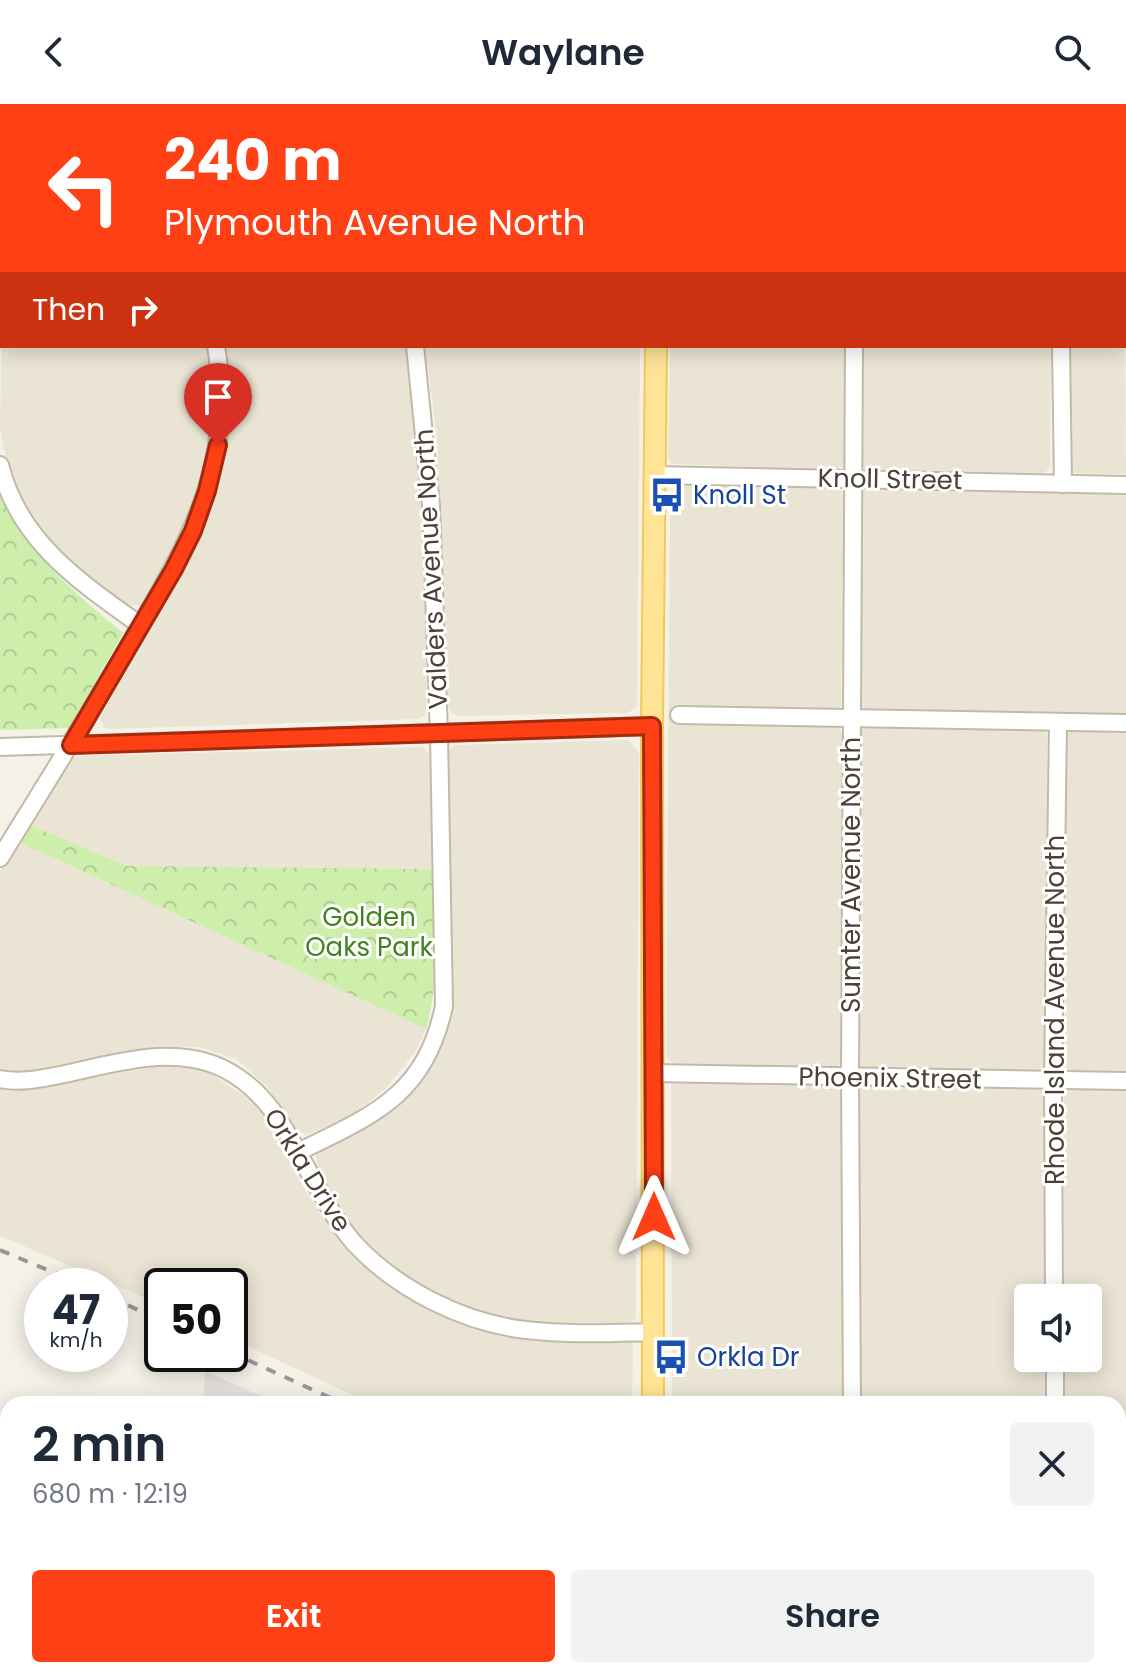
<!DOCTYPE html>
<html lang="en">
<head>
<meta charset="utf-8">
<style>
	:root { --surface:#fff; --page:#f2f2f3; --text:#1f2937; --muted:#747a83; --accent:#ff3f14 }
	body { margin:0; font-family:Poppins,sans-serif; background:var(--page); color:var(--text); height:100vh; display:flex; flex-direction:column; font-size:30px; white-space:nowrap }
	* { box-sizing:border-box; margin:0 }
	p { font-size:26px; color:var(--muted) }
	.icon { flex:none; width:44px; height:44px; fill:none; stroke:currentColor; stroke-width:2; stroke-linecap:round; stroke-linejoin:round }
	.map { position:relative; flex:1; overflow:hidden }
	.drawer { position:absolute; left:0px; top:1292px; width:1126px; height:282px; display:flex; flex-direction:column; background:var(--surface); border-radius:24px 24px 0 0; box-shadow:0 4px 20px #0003 }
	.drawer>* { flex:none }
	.top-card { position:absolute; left:0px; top:0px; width:1126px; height:244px; box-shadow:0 4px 20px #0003; background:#ff3f14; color:#fff; overflow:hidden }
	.tools { position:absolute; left:1014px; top:1180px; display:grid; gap:16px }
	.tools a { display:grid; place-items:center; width:88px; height:88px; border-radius:8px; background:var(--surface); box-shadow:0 4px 20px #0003; font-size:40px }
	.speed { position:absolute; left:24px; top:1164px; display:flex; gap:16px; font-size:40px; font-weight:700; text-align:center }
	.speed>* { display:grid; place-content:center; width:104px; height:104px; border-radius:50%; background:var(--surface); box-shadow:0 4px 20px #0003; line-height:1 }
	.speed small { font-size:20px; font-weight:400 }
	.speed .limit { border:4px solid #111; border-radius:12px; background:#fff; color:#111 }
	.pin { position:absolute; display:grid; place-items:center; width:68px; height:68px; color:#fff; margin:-82px -34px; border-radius:50% 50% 50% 0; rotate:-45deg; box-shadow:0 0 8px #0007 }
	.pin .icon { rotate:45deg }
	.me { position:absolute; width:88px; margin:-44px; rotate:0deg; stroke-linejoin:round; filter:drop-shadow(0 0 6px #0008) }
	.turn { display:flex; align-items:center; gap:28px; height:168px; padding:0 32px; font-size:36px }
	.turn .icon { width:104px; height:104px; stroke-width:2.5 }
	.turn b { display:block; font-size:56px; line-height:68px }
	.then { display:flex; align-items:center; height:76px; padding:0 32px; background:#0003; gap:16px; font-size:30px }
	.round { display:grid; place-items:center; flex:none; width:84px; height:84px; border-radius:8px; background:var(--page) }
	.headline { display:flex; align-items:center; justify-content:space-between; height:136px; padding:0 32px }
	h1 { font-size:48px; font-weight:600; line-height:60px }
	.action { display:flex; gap:16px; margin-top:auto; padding:16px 32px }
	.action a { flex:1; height:92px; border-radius:8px; background:var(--accent); color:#fff; font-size:32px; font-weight:600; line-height:92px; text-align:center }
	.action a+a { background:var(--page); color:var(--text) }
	header { display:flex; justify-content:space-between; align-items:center; height:104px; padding:0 32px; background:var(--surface); font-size:36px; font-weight:600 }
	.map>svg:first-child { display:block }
	.residential { fill:#eae4d4 }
	.commercial { fill:#f9e9cf }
	.industrial { fill:#e7e2db }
	.park { fill:url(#park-crowns) }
	.parking { fill:#e6e3df }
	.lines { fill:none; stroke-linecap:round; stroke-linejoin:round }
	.river { stroke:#9cd0f9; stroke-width:24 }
	.building { fill:url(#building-back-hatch) }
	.minor-casing { stroke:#c2baa8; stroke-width:20 }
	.major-casing { stroke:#f2c858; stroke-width:24 }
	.minor { stroke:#fff; stroke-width:16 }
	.major { stroke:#ffe496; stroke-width:20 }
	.rail { stroke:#979797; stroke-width:4; stroke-dasharray:10 10; stroke-linecap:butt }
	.route-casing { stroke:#a6290d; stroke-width:20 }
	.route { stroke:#ff3f14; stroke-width:14 }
	.labels { text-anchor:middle; stroke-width:6; stroke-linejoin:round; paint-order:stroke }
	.street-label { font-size:26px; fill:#494235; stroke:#fff }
	.transit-label { font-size:26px; fill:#164399; stroke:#fff; text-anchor:start }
	.park-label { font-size:26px; fill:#428220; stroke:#fff }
</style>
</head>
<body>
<header><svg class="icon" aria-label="back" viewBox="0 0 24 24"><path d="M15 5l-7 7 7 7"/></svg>Waylane<svg class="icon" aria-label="search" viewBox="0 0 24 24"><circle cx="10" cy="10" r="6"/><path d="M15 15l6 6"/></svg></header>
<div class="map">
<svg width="1126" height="1573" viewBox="0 0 1126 1573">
	<defs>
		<pattern id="park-crowns" width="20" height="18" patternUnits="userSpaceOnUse" patternTransform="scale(2)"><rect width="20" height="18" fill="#ceeeab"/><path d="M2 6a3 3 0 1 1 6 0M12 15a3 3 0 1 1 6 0" fill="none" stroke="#b2cd94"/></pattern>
		<pattern id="building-back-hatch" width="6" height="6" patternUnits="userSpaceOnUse" patternTransform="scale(2)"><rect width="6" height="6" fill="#d8cebb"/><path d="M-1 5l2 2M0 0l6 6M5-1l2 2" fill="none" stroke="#b1a999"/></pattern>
	</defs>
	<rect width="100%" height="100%" fill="#f5f1e7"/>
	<g class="residential">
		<path d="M0 0H162L2 2V195Z"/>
		<path d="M178 0H416L415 2Z"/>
		<path d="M1124 101 1126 370 1071 369 1067 366V242H1124Z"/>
		<path d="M2 209V242H206L213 289 211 329 187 418 163 465 141 501 128 502 94 481 32 416 11 377 0 325Z"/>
		<path d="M228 242H405L418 362 425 474 427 606 424 612 417 615 107 625 101 618 100 614 144 531 196 437 213 395 226 346 229 298 226 249Z"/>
		<path d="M425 242H640L637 602 634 605 627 609 457 612 450 607 448 602 437 333Z"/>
		<path d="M670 242H845V358L843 362 837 366 671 360 668 354Z"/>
		<path d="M862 242H1051L1050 362 1048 366 1043 369 865 365 863 362Z"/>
		<path d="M679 379 837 382 844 390 841 602 837 604 702 602 701 620H834L839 623 842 632V959L838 963 673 960 666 953 670 390Z"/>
		<path d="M866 384 1126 388V610L865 605 862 602 861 389Z"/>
		<path d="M863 623 1042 625 1045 628 1047 635V959L1039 967 864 965 858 960 857 631Z"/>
		<path d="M1069 627 1126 628V969L1070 968 1065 962 1064 634Z"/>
		<path d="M629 636 639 649 636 1211 634 1217 628 1219H543L487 1211 443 1193 401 1169 369 1141 336 1100 317 1062 316 1051 320 1043 399 996 451 904 453 871 446 652 450 645 456 641Z"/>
		<path d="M422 643 429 649 433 765 127 762 30 721 69 657 78 652Z"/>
		<path d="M19 738 426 925 415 948 385 985 350 1012 306 1031 292 1022 268 984 237 955 198 943H155L24 968 0 965V768Z"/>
		<path d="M177 959 207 967 263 1004 278 1029 299 1076 325 1117 359 1153 495 1228 557 1237 626 1236 633 1240 632 1300H372L230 1234V1182H162V1201L0 1132V983L16 986Z"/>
		<path d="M676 977 836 979 843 986 844 1300H672L671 982Z"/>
		<path d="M867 980 1040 983 1049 991 1048 1194H1028V1254H1047V1300H861L859 987 861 981Z"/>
		<path d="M1071 985H1126V1422H1118V1300H1065L1064 1254H1088V1194H1064V991Z"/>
	</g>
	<rect class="commercial" x="680" y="1566" width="382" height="7"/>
	<g class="industrial">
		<path d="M0 1465H8V1566H47L48 1573H0Z"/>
		<rect x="64" y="1566" width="380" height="7"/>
		<rect x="463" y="1566" width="170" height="7"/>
	</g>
	<g class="park">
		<path d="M0 391C30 453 72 486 123 529L70 624 0 626Z"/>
		<path d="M30 721 127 762 433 765C434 818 441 873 426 925L19 738Z"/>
	</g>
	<g class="parking">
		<path d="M205 1267 279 1300H203Z"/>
		<rect x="858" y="1566" width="81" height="7"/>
	</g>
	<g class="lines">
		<g class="river">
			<path d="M1118 1334 1126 1331"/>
			<path d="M744 1573 758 1566"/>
		</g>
	</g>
	<g class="building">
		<rect x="0" y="1511" width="8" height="43"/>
		<rect x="290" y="1566" width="109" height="7"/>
		<rect x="580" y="1566" width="41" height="7"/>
	</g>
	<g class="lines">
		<g class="minor-casing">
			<g id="minor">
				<path d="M170 0V2"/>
				<path d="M479 0 482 2"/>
				<path d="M424 2 425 0"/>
				<path d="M855 2V0"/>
				<path d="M1061 2V0"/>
				<path d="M1124 91H1126"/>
				<path d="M0 203 2 204"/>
				<path d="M1061 242 1063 380"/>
				<path d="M0 361C19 438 80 478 140 521"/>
				<path d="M654 371 1126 381"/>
				<path d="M679 611 1126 619"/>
				<path d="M0 643 652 622"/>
				<path d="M0 754C42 686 84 619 124 550 183 447 237 367 216 242"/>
				<path d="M653 969 1126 977"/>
				<path d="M0 975C21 979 39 975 60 971 114 960 174 939 226 966 272 990 291 1037 315 1079 327 1100 339 1122 355 1140 398 1186 464 1219 526 1226 568 1231 611 1229 654 1228"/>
				<path d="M298 1048C373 1011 425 992 444 902L439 631 431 401 415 242"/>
				<path d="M1054 1194 1053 976 1058 619"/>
				<path d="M1055 1254V1300"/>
				<path d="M852 1300 850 973 854 242"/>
				<path d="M0 1452H8"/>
				<path d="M55 1566 56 1573"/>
				<path d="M1078 1566V1573"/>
				<path d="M452 1573V1566"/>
			</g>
		</g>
		<g class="major-casing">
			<g id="major">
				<path d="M658 2V0"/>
				<path d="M653 1300 652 622 656 242"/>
				<path d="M642 1566V1573"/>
				<path d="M670 1566V1573"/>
			</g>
		</g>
		<use href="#minor" class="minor"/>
		<use href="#major" class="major"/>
		<g class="rail">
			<path d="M0 1146 86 1182"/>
			<path d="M110 1193 162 1217"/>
			<path d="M230 1248 344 1300"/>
			<path d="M1118 1430 1126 1431"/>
		</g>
	</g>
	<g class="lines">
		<g class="route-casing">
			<path id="route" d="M218 341 207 387 193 427 174 465 71 641 652 622 654 1113"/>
		</g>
		<use href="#route" class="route"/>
	</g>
	<defs>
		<g id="bus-bare" transform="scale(2.76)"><path d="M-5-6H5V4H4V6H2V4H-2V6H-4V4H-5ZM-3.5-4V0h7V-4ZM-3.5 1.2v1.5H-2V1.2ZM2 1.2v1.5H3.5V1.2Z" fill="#1a4fb4" stroke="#fff" stroke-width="2.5" paint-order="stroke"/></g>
	</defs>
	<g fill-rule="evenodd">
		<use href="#bus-bare" x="667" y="391"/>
		<use href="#bus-bare" x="671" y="1253"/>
	</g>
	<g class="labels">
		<g class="street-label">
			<text transform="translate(890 375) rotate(1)" y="9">Knoll Street</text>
			<text transform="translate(431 465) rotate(-93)" y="9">Valders Avenue North</text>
			<text transform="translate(851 771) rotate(-90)" y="9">Sumter Avenue North</text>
			<text transform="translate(1055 906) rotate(-90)" y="9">Rhode Island Avenue North</text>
			<text transform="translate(890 974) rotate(1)" y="9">Phoenix Street</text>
			<text transform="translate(308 1066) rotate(58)" y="9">Orkla Drive</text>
		</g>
		<g class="transit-label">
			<text x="693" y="400">Knoll St</text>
			<text x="697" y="1262">Orkla Dr</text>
		</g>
		<g class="park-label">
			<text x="369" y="822">Golden<tspan x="369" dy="30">Oaks Park</tspan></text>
		</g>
	</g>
</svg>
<div class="tools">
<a><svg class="icon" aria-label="sound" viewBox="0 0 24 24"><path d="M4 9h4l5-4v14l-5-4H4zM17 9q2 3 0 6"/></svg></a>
</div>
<div class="speed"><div>47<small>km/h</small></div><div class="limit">50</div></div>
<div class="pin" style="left:218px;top:341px;background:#d93025"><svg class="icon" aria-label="arrive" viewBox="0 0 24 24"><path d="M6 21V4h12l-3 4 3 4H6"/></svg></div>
<svg class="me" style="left:654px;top:1113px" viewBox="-20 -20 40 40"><path d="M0-17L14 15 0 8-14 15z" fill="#ff3f14" stroke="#fff" stroke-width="4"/></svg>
<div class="top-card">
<div class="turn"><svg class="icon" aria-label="left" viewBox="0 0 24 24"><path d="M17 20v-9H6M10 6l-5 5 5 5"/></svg><div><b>240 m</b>Plymouth Avenue North</div></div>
<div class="then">Then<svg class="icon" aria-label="right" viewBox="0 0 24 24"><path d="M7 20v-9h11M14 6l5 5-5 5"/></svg></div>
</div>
<section class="drawer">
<div class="headline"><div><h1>2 min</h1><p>680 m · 12:19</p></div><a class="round"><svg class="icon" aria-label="close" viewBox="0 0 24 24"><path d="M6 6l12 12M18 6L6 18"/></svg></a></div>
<div class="action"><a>Exit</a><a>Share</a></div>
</section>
</div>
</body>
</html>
